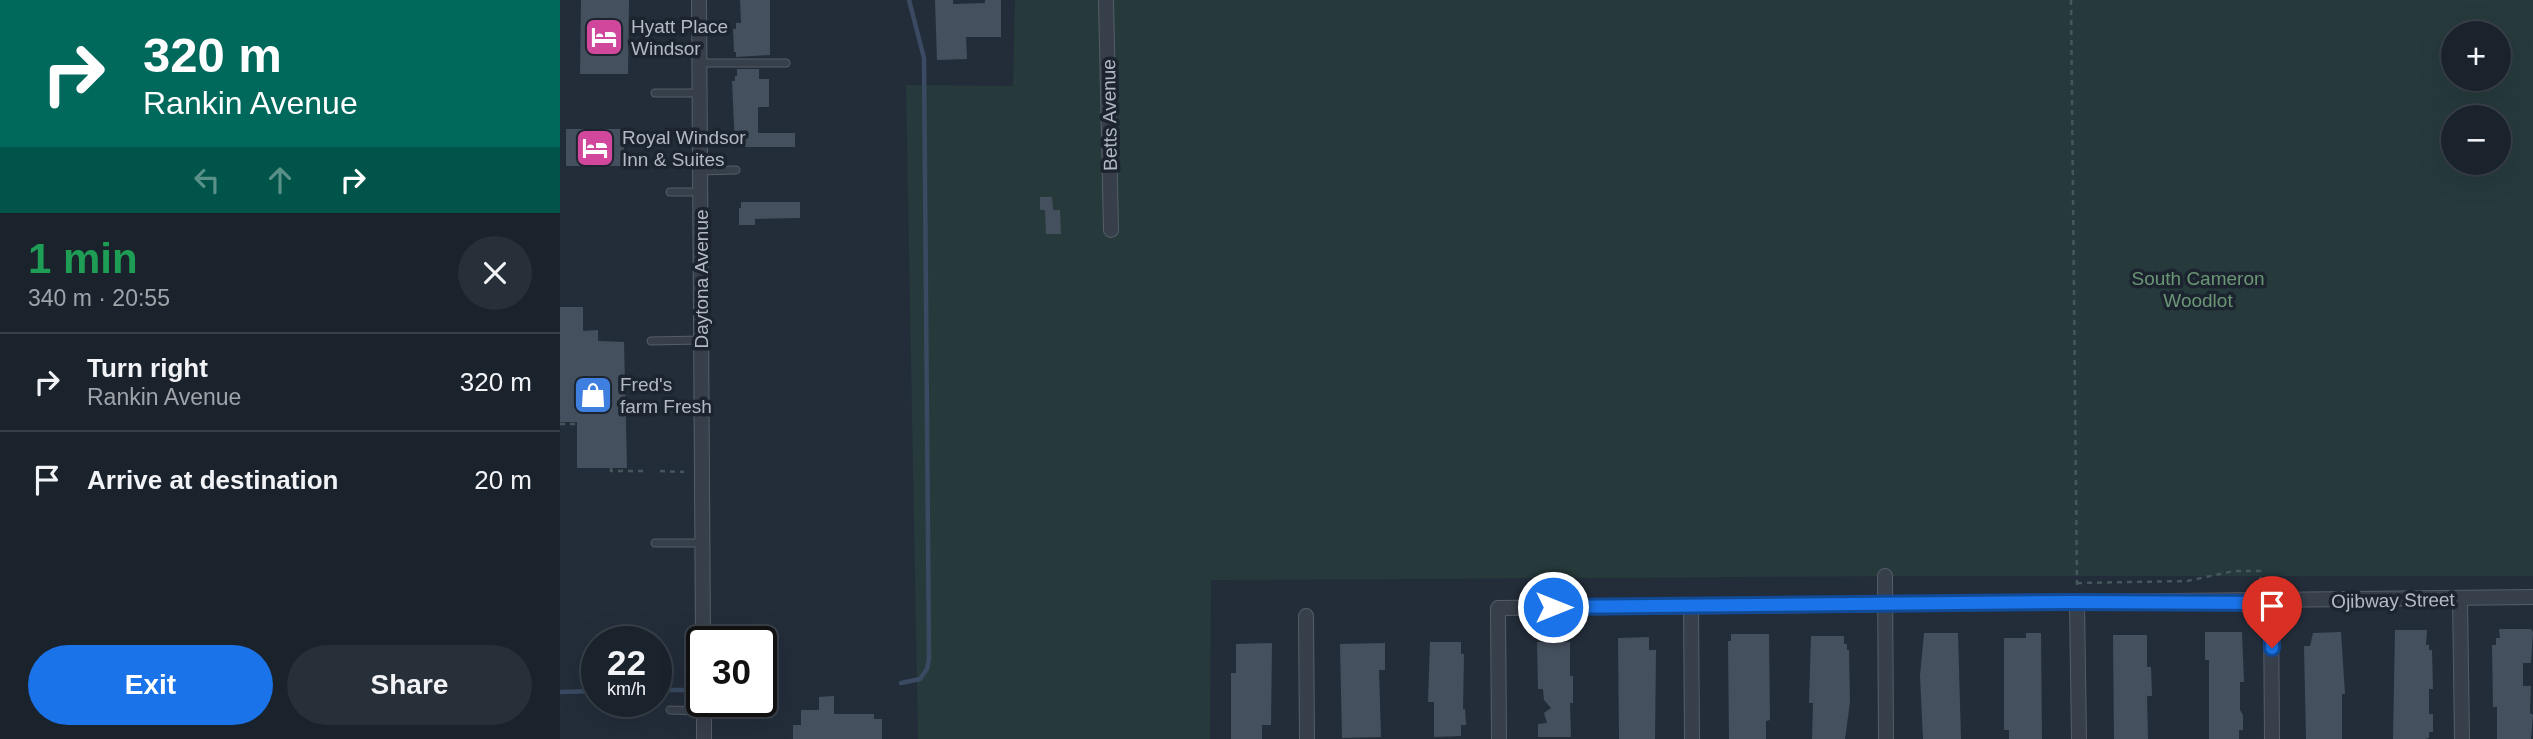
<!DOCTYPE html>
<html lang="en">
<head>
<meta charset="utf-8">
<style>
	:root { --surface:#1a222c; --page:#272f38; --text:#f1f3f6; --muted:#9fa4a9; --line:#383f48; --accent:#1a73e8 }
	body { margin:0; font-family:Arial,sans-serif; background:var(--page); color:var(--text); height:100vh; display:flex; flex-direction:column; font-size:26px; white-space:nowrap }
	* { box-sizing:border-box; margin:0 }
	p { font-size:23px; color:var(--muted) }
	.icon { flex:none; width:38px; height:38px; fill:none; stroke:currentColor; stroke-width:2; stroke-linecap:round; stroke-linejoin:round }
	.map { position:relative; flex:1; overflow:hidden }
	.details { display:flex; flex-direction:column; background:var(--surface); width:560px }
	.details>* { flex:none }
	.guide { background:#00695c; color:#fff; overflow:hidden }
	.buttons { position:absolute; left:1881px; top:21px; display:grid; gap:14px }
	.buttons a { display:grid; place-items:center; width:70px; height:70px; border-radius:50%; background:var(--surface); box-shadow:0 7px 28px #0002,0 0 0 2px var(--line); font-size:35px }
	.speed { position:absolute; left:21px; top:626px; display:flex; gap:14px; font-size:35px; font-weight:700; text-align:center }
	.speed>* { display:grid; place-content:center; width:91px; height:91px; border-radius:50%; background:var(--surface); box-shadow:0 7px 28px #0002,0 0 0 2px var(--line); line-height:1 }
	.speed small { font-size:18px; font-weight:400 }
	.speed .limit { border:4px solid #111; border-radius:10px; background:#fff; color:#111 }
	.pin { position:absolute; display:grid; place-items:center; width:60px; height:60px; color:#fff; margin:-72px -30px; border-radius:50% 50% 50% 0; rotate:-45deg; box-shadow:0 0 7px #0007 }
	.pin .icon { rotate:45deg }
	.me { position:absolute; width:77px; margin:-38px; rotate:90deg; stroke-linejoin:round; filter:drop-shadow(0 0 5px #0008) }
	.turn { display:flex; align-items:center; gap:24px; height:147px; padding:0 28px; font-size:32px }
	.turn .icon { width:91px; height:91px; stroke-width:2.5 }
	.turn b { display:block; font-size:49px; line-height:60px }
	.lanes { display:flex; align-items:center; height:66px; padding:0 28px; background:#0003; justify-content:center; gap:35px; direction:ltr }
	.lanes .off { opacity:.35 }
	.round { display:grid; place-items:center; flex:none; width:74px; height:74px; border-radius:37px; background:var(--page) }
	.head { display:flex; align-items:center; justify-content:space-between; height:119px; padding:0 28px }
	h1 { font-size:42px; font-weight:800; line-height:52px; color:#1e9e55 }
	.primary-button { display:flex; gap:14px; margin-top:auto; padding:14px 28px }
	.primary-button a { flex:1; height:80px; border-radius:42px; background:var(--accent); color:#fff; font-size:28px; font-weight:800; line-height:80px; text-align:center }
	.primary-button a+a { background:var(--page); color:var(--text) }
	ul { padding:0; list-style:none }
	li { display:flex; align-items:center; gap:21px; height:98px; padding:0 28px; border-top:2px solid var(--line) }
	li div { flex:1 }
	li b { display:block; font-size:26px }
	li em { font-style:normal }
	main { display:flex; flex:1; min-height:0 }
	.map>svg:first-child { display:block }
	.green { fill:#263a3c; fill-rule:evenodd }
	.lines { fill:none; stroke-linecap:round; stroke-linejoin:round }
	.stream { stroke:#394a62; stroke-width:4.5 }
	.building { fill:#45505e }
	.service-casing { stroke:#555d68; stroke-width:9 }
	.minor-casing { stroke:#555d68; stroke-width:16 }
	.path { stroke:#45575a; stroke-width:2.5; stroke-dasharray:5 5; stroke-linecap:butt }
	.service { stroke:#373f4a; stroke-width:7 }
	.minor { stroke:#373f4a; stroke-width:14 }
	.route-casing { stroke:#114b97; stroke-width:18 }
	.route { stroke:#1a73e8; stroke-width:12 }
	.labels { text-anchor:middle; stroke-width:7; stroke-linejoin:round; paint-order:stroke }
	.poi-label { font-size:19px; fill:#b2bac6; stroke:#1c242f; text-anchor:start }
	.street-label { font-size:19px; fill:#b2bac6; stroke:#1c242f }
	.park-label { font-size:19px; fill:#6b9675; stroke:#1c242f }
</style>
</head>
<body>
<main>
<section class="details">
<div class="guide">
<div class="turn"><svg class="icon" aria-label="right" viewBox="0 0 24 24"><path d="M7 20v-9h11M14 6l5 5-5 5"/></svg><div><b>320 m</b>Rankin Avenue</div></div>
<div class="lanes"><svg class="icon off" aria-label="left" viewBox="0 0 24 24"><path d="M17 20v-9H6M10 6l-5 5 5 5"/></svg><svg class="icon off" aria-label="ahead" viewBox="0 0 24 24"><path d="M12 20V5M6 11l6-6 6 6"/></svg><svg class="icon" aria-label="right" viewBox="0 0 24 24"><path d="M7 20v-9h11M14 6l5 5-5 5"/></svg></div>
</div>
<div class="head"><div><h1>1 min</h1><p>340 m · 20:55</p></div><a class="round"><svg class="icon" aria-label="close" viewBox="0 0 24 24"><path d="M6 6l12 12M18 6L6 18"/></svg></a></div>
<ul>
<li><svg class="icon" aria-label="right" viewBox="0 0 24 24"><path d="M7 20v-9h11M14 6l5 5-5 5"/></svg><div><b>Turn right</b><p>Rankin Avenue</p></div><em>320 m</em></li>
<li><svg class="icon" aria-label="arrive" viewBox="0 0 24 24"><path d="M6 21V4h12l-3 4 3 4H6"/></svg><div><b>Arrive at destination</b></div><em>20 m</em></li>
</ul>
<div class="primary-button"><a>Exit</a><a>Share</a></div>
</section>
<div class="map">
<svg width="1973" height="739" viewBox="0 0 1973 739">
	<rect width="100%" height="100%" fill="#232d3a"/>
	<path class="green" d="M455 0H1973V576H1353L651 580 650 739H358L346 85 453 86ZM1894 33H1939V79H1894ZM1894 117H1939V163H1894Z"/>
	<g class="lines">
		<g class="stream">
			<path d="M341 683 360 679 367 669 369 658 364 58 349 0"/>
			<path d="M96 690H127"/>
			<path d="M0 692 37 691"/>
		</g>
	</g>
	<g class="building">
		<path d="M21 0H69L68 74H20Z"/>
		<path d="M180 0H210V55L176 57V52H174L173 29H176V23H181Z"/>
		<path d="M375 0H393V4L425 3V0H441V37H406L407 59 377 60Z"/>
		<path d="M177 69H199V79H209V107H198V133H235V147H175L172 81H175V76H177Z"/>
		<rect x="6" y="129" width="58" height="37"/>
		<path d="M480 197H492L493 210H500L501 234H486L485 210H489H480Z"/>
		<path d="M181 202H240V218L195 219V225H179V208H181Z"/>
		<path d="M0 307H23V331L38 330V341L64 342 67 468H17V422H0Z"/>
		<path d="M1939 629H1971L1973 632 1971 663H1963V686H1971L1970 713 1973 715 1971 739H1937V707H1933L1932 645H1936V638H1940Z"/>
		<path d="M1835 630H1867L1866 645H1869V650H1872L1873 689H1869V714H1873V732H1869V738L1865 739H1833Z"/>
		<path d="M1645 632H1682L1684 682H1680V710L1683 715V730H1679V739H1649V660H1645Z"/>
		<path d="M1781 632 1785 694H1782V739H1746L1744 646H1750L1753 633Z"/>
		<path d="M1364 633H1398L1401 739H1363L1360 676Z"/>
		<path d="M1466 633H1481L1482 739H1449V730H1444V638H1466Z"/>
		<path d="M1171 634H1209L1210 720 1206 721V739H1169L1168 641H1171Z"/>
		<path d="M1553 635H1587V667H1591L1592 696H1587L1588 739H1554Z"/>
		<path d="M1251 636H1284V644H1287V650H1289L1290 702 1285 739H1252L1253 703H1249Z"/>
		<path d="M1089 637V650H1096L1095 739H1059L1058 638Z"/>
		<path d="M870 642H901V654H904L903 709H905L906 725H901V736L874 737V702H868Z"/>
		<path d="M977 642H1010V676H1013V703H1010L1011 737H978V724L987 723 984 713 991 708 984 700 983 689H978Z"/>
		<path d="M712 643 711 725H702V739H671V673H676V644Z"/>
		<path d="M825 643V670H819L821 737 782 738 780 644Z"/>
		<path d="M274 696V714H314V719H322V739H233V725H241V710H259V697Z"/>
	</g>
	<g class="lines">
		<g class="service-casing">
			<g id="service">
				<path d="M139 63H226"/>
				<path d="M95 93H140"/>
				<path d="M140 171 176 170"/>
				<path d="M110 192H140"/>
				<path d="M91 341 141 340"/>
				<path d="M95 543H143"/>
				<path d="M110 710 144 711"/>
			</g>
		</g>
		<g class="minor-casing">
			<g id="minor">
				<path d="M139 0 143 642"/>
				<path d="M546 0 551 230"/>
				<path d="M1325 576 1326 739"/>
				<path d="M1900 598 1902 739"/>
				<path d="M1517 602 1519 739"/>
				<path d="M1711 603 1712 739"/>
				<path d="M1131 606 1132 739"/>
				<path d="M746 616 747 739"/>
				<path d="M144 702V739"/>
				<path d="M939 739 938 608C1283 605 1628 603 1973 597"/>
			</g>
		</g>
		<g class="path">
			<path d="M1511 0 1517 588"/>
			<path d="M0 424H15V422"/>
			<path d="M51 468V471H83"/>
			<path d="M100 471 124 472"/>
			<path d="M1517 583 1627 581 1674 571H1700L1701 587"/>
		</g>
		<use href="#service" class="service"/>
		<use href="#minor" class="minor"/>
	</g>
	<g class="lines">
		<g class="route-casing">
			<path id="route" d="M993 607 1509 602 1711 603 1712 648"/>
		</g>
		<use href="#route" class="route"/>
	</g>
	<defs>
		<g id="hotel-square" transform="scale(2.0125)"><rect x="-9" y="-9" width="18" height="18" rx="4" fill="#d1479c" stroke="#1c242f"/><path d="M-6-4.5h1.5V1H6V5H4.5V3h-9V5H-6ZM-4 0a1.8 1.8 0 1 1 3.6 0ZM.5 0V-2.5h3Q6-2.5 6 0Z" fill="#fff"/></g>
		<g id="shop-square" transform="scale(2.0125)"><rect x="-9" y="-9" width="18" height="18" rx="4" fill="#3f7fe0" stroke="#1c242f"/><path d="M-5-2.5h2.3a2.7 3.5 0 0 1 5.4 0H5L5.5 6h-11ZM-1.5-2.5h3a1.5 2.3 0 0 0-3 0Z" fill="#fff"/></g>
	</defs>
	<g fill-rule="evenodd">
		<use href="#hotel-square" x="44" y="37"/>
		<use href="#hotel-square" x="35" y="148"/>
		<use href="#shop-square" x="33" y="395"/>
	</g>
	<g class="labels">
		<g class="poi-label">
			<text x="71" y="33">Hyatt Place<tspan x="71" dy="22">Windsor</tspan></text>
			<text x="62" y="144">Royal Windsor<tspan x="62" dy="22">Inn &amp; Suites</tspan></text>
			<text x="60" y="391">Fred's<tspan x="60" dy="22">farm Fresh</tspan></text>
		</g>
		<g class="street-label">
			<text transform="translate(549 115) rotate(-91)" y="7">Betts Avenue</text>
			<text transform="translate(141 279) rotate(-90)" y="7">Daytona Avenue</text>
			<text transform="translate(1833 600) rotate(-1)" y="7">Ojibway Street</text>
		</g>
		<g class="park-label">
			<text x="1638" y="285">South Cameron<tspan x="1638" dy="22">Woodlot</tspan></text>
		</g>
	</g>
</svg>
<div class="buttons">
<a>+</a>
<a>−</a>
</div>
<div class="speed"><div>22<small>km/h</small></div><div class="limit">30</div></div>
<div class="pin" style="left:1712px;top:648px;background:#d93025"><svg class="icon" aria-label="arrive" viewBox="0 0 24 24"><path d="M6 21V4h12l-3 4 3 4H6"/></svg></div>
<svg class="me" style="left:993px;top:607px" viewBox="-20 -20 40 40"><circle r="17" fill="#1a73e8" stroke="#fff" stroke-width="3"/><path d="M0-11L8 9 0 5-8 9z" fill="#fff"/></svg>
</div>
</main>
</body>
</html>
